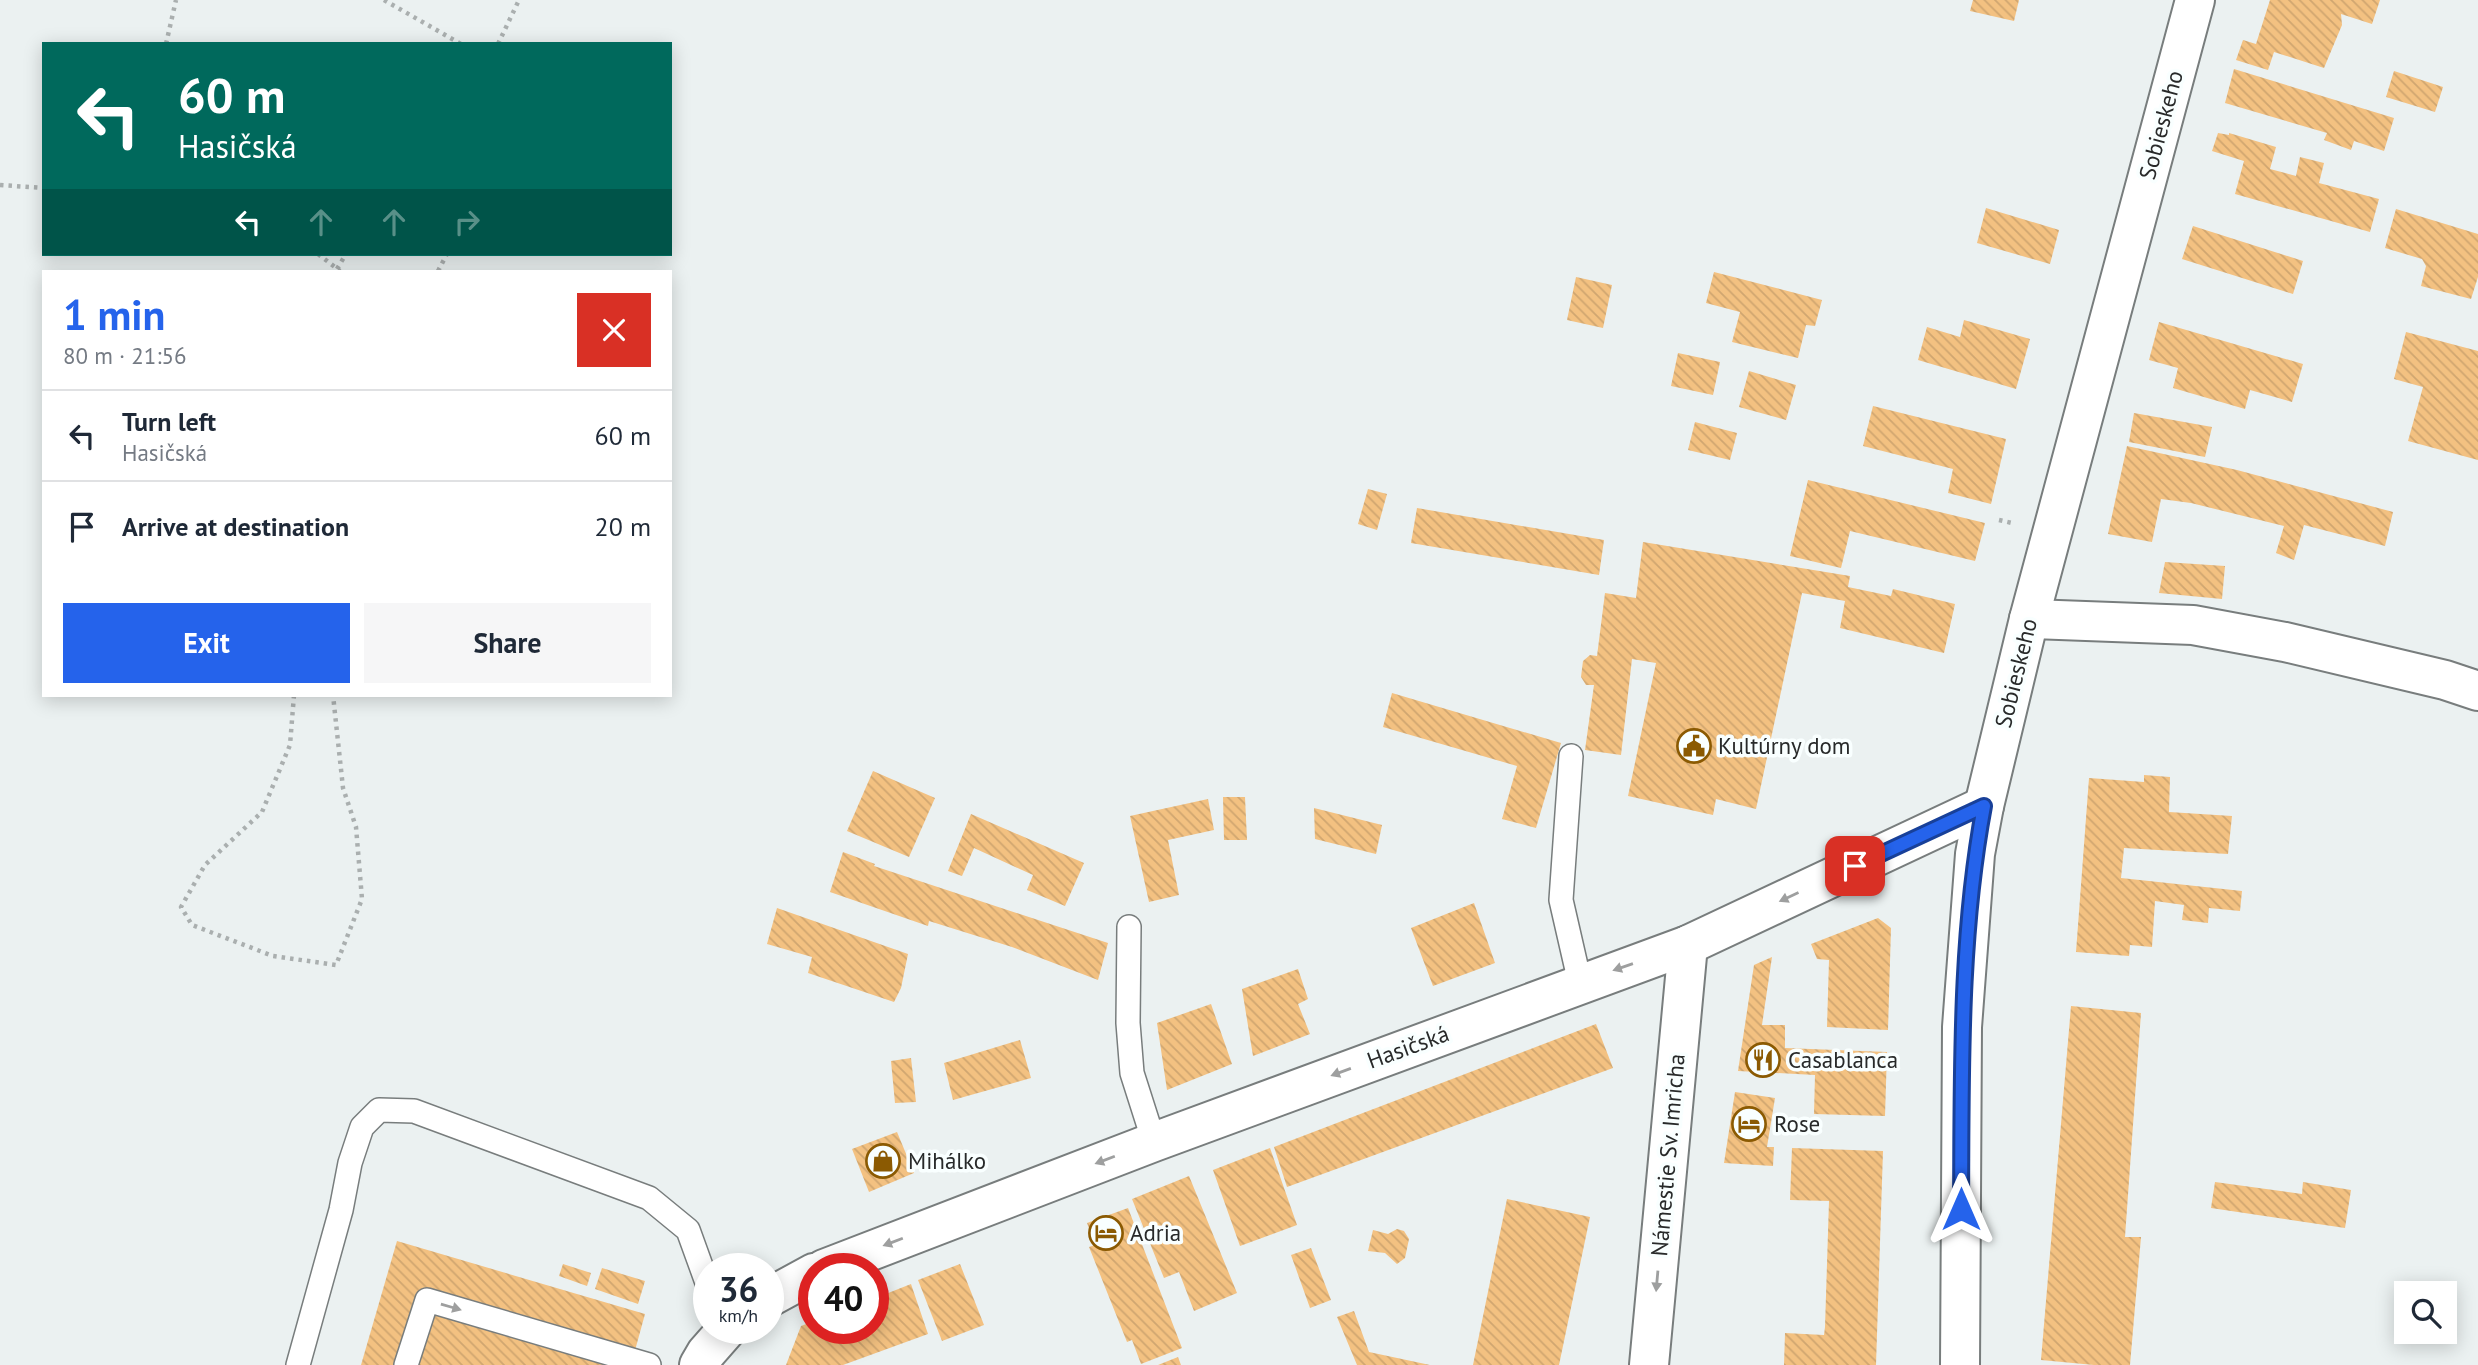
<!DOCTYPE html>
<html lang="en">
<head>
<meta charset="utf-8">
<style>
	:root { --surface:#fff; --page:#f6f6f7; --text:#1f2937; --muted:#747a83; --line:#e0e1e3; --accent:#2563eb }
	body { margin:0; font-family:"PT Sans",sans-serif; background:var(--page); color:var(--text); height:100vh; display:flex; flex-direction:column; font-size:26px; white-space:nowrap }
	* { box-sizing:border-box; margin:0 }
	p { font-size:23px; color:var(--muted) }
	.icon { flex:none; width:38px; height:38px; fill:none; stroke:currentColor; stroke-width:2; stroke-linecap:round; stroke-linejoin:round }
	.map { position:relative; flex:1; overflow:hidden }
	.panel { position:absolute; left:42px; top:270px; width:630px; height:427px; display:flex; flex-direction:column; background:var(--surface); border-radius:0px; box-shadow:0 4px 18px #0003 }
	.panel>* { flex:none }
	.top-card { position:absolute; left:42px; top:42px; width:630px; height:214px; border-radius:0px; box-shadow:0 4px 18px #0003; background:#00695c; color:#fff; overflow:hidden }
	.controls { position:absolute; left:2394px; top:1281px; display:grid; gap:14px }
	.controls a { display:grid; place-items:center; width:63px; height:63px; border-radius:0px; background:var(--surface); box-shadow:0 4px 18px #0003; font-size:35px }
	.speed { position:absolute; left:693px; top:1253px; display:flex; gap:14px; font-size:35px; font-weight:700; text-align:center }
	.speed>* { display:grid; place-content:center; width:91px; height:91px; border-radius:50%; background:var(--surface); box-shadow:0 4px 18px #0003; line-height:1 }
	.speed small { font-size:18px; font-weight:400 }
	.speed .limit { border:10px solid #d22; background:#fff; color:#111 }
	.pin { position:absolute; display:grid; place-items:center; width:60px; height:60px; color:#fff; margin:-30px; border-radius:14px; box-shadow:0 4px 10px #0006 }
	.me { position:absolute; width:77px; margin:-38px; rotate:0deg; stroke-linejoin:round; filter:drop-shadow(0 0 5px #0008) }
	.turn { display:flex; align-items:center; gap:24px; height:147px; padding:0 21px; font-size:32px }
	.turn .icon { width:91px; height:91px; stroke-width:2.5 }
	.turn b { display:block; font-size:49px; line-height:60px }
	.lanes { display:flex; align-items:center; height:66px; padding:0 21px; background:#0003; justify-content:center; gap:35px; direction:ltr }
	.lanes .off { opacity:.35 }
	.round { display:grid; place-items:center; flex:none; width:74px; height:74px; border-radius:0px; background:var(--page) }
	.head { display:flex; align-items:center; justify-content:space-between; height:119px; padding:0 21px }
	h1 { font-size:42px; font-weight:600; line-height:52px; color:var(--accent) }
	.action { display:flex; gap:14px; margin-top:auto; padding:14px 21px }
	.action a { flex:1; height:80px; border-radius:0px; background:var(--accent); color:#fff; font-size:28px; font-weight:600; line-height:80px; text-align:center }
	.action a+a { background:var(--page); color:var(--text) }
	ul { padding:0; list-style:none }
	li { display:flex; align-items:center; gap:21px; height:91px; padding:0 21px; border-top:2px solid var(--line) }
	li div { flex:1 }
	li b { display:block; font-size:26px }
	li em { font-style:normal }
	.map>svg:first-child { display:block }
	.building { fill:url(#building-back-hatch) }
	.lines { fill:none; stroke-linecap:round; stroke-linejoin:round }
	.service-casing { stroke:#787d7d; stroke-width:26 }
	.minor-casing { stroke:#787d7d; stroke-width:42 }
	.tertiary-casing { stroke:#787d7d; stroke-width:42 }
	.path { stroke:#aaafaf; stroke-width:4.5; stroke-dasharray:3.5 5; stroke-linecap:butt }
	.service { stroke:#fff; stroke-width:23 }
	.minor { stroke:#fff; stroke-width:38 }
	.tertiary { stroke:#fff; stroke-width:38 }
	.oneway { fill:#9e9f9f }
	.route-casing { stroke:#184099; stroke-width:18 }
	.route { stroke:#2563eb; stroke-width:12 }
	.labels { text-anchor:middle; stroke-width:7; stroke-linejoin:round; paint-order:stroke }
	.street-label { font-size:23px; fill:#282a2a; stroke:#f9ffff }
	.poi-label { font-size:23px; fill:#282a2a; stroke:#f9ffff; text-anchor:start }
</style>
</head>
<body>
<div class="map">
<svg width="2478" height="1365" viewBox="0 0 2478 1365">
	<defs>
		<pattern id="building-back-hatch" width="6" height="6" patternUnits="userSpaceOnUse" patternTransform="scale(1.75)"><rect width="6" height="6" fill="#f3c181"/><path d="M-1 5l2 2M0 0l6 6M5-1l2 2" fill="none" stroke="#d0a670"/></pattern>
	</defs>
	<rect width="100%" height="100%" fill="#ebf1f1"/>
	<g class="building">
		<path d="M1973 0H2019L2014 21 1970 11Z"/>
		<path d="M2270 0H2380L2372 24 2341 14 2342 25 2324 68 2274 52 2268 70 2236 60 2243 40 2256 44Z"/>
		<path d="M2234 69 2394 118 2384 151 2354 141 2351 150 2324 140 2327 133 2225 103Z"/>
		<path d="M2394 71 2443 87 2435 112 2386 97Z"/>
		<path d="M2218 133 2229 135V133L2276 147 2270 169 2296 176 2300 157 2324 163 2319 183 2379 199 2370 232 2235 194 2244 161 2212 151Z"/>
		<path d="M1986 208 2059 230 2050 264 1977 243Z"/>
		<path d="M2396 209 2478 234V277L2471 299 2421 286 2426 266 2422 259 2385 248Z"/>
		<path d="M2193 226 2303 261 2293 294 2182 259Z"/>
		<path d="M1714 272 1822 300 1815 326 1806 325 1798 358 1732 342 1740 312 1706 303Z"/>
		<path d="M1576 277 1612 285 1603 328 1567 320Z"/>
		<path d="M1964 320 2030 339 2016 389 1918 360 1927 327 1960 337Z"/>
		<path d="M2159 322 2303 364 2292 402 2250 390 2245 409 2173 388 2178 368 2149 360Z"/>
		<path d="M2406 332 2478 351V460L2408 441 2423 387 2394 379Z"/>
		<path d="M1678 353 1720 362 1713 395 1671 386Z"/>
		<path d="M1749 371 1796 385 1786 420 1739 407Z"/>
		<path d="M1873 406 2006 439 1991 504 1948 493 1953 469 1863 446Z"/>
		<path d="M2134 413 2212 427 2205 457 2129 442Z"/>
		<path d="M1695 422 1737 433 1730 460 1688 450Z"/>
		<path d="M2127 446 2237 470 2393 512 2385 546 2304 525 2294 560 2276 553 2284 526 2191 503 2161 499 2152 542 2108 534Z"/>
		<path d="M1808 480 1985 523 1975 561 1850 531 1841 568 1790 556Z"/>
		<path d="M1368 489 1387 494 1377 530 1358 524Z"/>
		<path d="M1417 508 1604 540 1599 575 1411 543Z"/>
		<path d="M1643 542 1850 576 1848 587 1891 596 1893 589 1955 604 1944 653 1840 628 1845 601 1802 593 1756 809 1716 799 1713 815 1628 796 1656 663 1632 659 1621 755 1585 750 1594 685H1586L1581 677 1583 661 1590 655 1597 656 1605 593 1636 598Z"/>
		<path d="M2165 562 2225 566 2222 599 2159 593Z"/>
		<path d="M1392 693 1561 743 1536 828 1502 819 1517 766 1383 727Z"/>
		<path d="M873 771 935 798 909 857 847 831Z"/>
		<path d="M2144 775 2170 777 2169 812 2232 816 2228 854 2124 848 2121 878 2242 891 2240 911 2209 908 2208 923 2182 920 2184 905 2155 901 2152 947 2130 945 2129 956 2076 952 2089 778 2144 782Z"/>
		<path d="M1223 797H1245L1247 840H1224Z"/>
		<path d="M1208 799 1214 830 1168 840 1179 895 1149 902 1130 816Z"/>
		<path d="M1314 808 1382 825 1376 854 1315 839Z"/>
		<path d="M971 814 1084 863 1065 906 1027 890 1033 875 974 848 962 876 948 871Z"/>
		<path d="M843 852 875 864 874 866 1108 943 1098 980 1012 947 929 921 928 926 830 892Z"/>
		<path d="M1474 903 1495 963 1433 986 1411 928Z"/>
		<path d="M777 908 908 954 901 988 894 1002 808 973 812 957 767 944Z"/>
		<path d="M1878 918 1891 928 1888 1030 1827 1027 1829 960 1817 959 1811 944Z"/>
		<path d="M1772 957 1762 1025H1785V1048L1887 1052 1885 1116 1814 1114 1815 1075 1738 1071 1754 965Z"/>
		<path d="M1298 969 1308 999 1298 1004 1310 1034 1253 1056 1242 989Z"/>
		<path d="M1211 1004 1232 1064 1167 1090 1157 1023Z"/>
		<path d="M2071 1006 2141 1013 2125 1237H2141L2130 1365H2094L2041 1360Z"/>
		<path d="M1596 1024 1613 1068 1287 1187 1274 1147Z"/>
		<path d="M1020 1040 1031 1078 953 1100 944 1063Z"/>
		<path d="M911 1058 916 1102 895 1103 891 1061Z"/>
		<path d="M1735 1092 1775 1098 1767 1147H1774L1773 1166 1724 1163Z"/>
		<path d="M897 1132 914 1173 869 1192 852 1149Z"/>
		<path d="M1270 1148 1297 1225 1240 1246 1213 1170Z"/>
		<path d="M1792 1148 1883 1151 1876 1365H1784L1785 1333 1824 1335 1825 1327 1829 1201 1790 1200Z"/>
		<path d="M1189 1176 1237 1293 1194 1311 1179 1272 1164 1278 1132 1199Z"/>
		<path d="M2215 1182 2302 1194 2303 1182 2351 1190 2345 1228 2211 1208Z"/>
		<path d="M1507 1199 1590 1217 1559 1365H1473Z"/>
		<path d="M1128 1208 1182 1348 1141 1364 1132 1340 1127 1342 1089 1247 1095 1245 1087 1223Z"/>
		<path d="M1397 1229 1404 1231 1409 1239 1405 1258 1397 1264 1385 1253 1368 1251 1373 1230 1388 1234Z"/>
		<path d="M397 1241 645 1314 631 1365H361Z"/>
		<path d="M1311 1248 1331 1300 1310 1308 1291 1255Z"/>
		<path d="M563 1264 591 1273 587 1286 559 1276Z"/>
		<path d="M960 1264 984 1325 942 1341 918 1280Z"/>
		<path d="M602 1268 645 1281 638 1304 595 1289Z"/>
		<path d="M911 1284 928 1334 843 1365H786L801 1326 814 1321V1328H873V1299Z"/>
		<path d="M1354 1311 1369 1352 1430 1365H1357L1337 1317Z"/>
		<path d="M1178 1357 1181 1365H1158Z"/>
	</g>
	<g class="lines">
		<g class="service-casing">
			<g id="service">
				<path d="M1571 756 1561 900 1580 983"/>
				<path d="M1129 927 1128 1023 1132 1073 1154 1142"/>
				<path d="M298 1365 341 1210 350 1163 362 1127 379 1110 414 1111 649 1198 688 1230 709 1288"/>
				<path d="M406 1365 427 1300 649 1365"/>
			</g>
		</g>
		<g class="minor-casing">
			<g id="minor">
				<path d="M2029 619 2193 625 2285 642 2445 680 2478 691"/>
				<path d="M1649 1365 1688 945"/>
			</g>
		</g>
		<g class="tertiary-casing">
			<g id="tertiary">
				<path d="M824 1269 1154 1142 1688 945 1984 806"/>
				<path d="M768 1298 814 1273"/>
				<path d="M699 1365 706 1353 728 1328"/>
				<path d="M1960 1365 1962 1027 1975 854 1984 806 2029 619 2195 0"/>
			</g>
		</g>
		<g class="path">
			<path d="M384 0 461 44"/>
			<path d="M166 44 176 0"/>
			<path d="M498 44 519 0"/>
			<path d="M0 185 44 188"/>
			<path d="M318 254 340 271"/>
			<path d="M337 269 346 254"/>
			<path d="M438 271 447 254"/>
			<path d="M1999 520 2012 523"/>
			<path d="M294 695 290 745 262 812 205 865 181 907 192 925 273 956 336 965 362 899 356 827 343 788 333 695"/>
		</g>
		<use href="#service" class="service"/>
		<use href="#minor" class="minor"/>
		<use href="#tertiary" class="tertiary"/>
	</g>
	<defs><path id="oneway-solid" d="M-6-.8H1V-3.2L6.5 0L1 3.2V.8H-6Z" transform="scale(1.75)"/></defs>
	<g class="oneway">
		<use href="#oneway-solid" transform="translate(1789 897) rotate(155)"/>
		<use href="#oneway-solid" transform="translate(1623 967) rotate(161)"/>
		<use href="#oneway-solid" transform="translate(1341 1072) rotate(160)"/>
		<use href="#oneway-solid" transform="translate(1105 1160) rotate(159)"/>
		<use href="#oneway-solid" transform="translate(893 1242) rotate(159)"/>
		<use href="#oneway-solid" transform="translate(1657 1281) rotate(95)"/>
		<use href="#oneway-solid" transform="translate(451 1307) rotate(16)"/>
	</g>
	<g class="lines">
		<g class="route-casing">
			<path id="route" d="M1855 866 1984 806C1959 939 1962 1075 1961 1209"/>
		</g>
		<use href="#route" class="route"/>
	</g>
	<defs>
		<g id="civic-ring" transform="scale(1.75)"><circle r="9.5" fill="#f9ffff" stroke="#8b5a02" stroke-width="1.5"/><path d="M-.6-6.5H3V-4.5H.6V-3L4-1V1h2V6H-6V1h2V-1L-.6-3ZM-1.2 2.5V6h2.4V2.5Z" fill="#8b5a02"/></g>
		<g id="restaurant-ring" transform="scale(1.75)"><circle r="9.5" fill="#f9ffff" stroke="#8b5a02" stroke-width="1.5"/><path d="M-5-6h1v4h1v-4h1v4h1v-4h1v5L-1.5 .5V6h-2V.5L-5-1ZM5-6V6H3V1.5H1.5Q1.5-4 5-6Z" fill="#8b5a02"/></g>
		<g id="hotel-ring" transform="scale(1.75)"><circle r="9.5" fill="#f9ffff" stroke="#8b5a02" stroke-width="1.5"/><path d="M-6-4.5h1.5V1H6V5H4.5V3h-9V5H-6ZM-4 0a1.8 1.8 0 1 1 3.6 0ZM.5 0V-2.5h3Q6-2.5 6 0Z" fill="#8b5a02"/></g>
		<g id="shop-ring" transform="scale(1.75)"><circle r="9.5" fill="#f9ffff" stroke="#8b5a02" stroke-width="1.5"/><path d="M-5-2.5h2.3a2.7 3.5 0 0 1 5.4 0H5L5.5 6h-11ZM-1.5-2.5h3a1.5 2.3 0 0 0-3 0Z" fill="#8b5a02"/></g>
	</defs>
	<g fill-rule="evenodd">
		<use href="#civic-ring" x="1694" y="746"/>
		<use href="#restaurant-ring" x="1763" y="1060"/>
		<use href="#hotel-ring" x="1749" y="1124"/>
		<use href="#shop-ring" x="883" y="1161"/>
		<use href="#hotel-ring" x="1106" y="1233"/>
	</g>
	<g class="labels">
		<g class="street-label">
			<text transform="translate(2161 125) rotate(-75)" y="8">Sobieskeho</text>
			<text transform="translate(2016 673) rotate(-76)" y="8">Sobieskeho</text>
			<text transform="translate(1408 1047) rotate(-20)" y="8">Hasičská</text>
			<text transform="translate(1668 1155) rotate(-85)" y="8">Námestie Sv. Imricha</text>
		</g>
		<g class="poi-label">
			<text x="1718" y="754">Kultúrny dom</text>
			<text x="1788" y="1068">Casablanca</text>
			<text x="1774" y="1132">Rose</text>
			<text x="908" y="1169">Mihálko</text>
			<text x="1130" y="1241">Adria</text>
		</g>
	</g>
</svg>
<div class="controls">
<a><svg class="icon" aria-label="search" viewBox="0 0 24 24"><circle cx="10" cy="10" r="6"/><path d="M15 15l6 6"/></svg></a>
</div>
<div class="speed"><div>36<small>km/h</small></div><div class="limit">40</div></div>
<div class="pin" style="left:1855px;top:866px;background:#d93025"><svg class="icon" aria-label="arrive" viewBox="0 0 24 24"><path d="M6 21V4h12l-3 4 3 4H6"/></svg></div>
<svg class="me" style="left:1961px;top:1209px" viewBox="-20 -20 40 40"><path d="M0-17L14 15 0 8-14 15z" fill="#2563eb" stroke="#fff" stroke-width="4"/></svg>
<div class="top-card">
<div class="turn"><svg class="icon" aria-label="left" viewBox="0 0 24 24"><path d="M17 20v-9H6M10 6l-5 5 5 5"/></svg><div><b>60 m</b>Hasičská</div></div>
<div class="lanes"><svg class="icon" aria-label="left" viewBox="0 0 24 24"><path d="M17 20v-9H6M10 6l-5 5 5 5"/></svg><svg class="icon off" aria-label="ahead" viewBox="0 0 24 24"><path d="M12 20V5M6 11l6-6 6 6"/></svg><svg class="icon off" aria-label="ahead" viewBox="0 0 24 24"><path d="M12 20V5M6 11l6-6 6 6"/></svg><svg class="icon off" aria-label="right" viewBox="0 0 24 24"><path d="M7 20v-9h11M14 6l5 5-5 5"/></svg></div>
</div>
<section class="panel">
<div class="head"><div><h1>1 min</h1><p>80 m · 21:56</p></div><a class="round" style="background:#d93025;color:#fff"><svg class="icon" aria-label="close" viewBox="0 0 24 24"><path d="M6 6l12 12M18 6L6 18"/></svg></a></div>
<ul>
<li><svg class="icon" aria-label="left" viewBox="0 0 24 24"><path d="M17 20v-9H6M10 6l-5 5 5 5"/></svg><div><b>Turn left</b><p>Hasičská</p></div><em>60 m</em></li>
<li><svg class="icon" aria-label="arrive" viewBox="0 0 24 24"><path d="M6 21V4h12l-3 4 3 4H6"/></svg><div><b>Arrive at destination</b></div><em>20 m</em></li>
</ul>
<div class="action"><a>Exit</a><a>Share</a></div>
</section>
</div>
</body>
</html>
